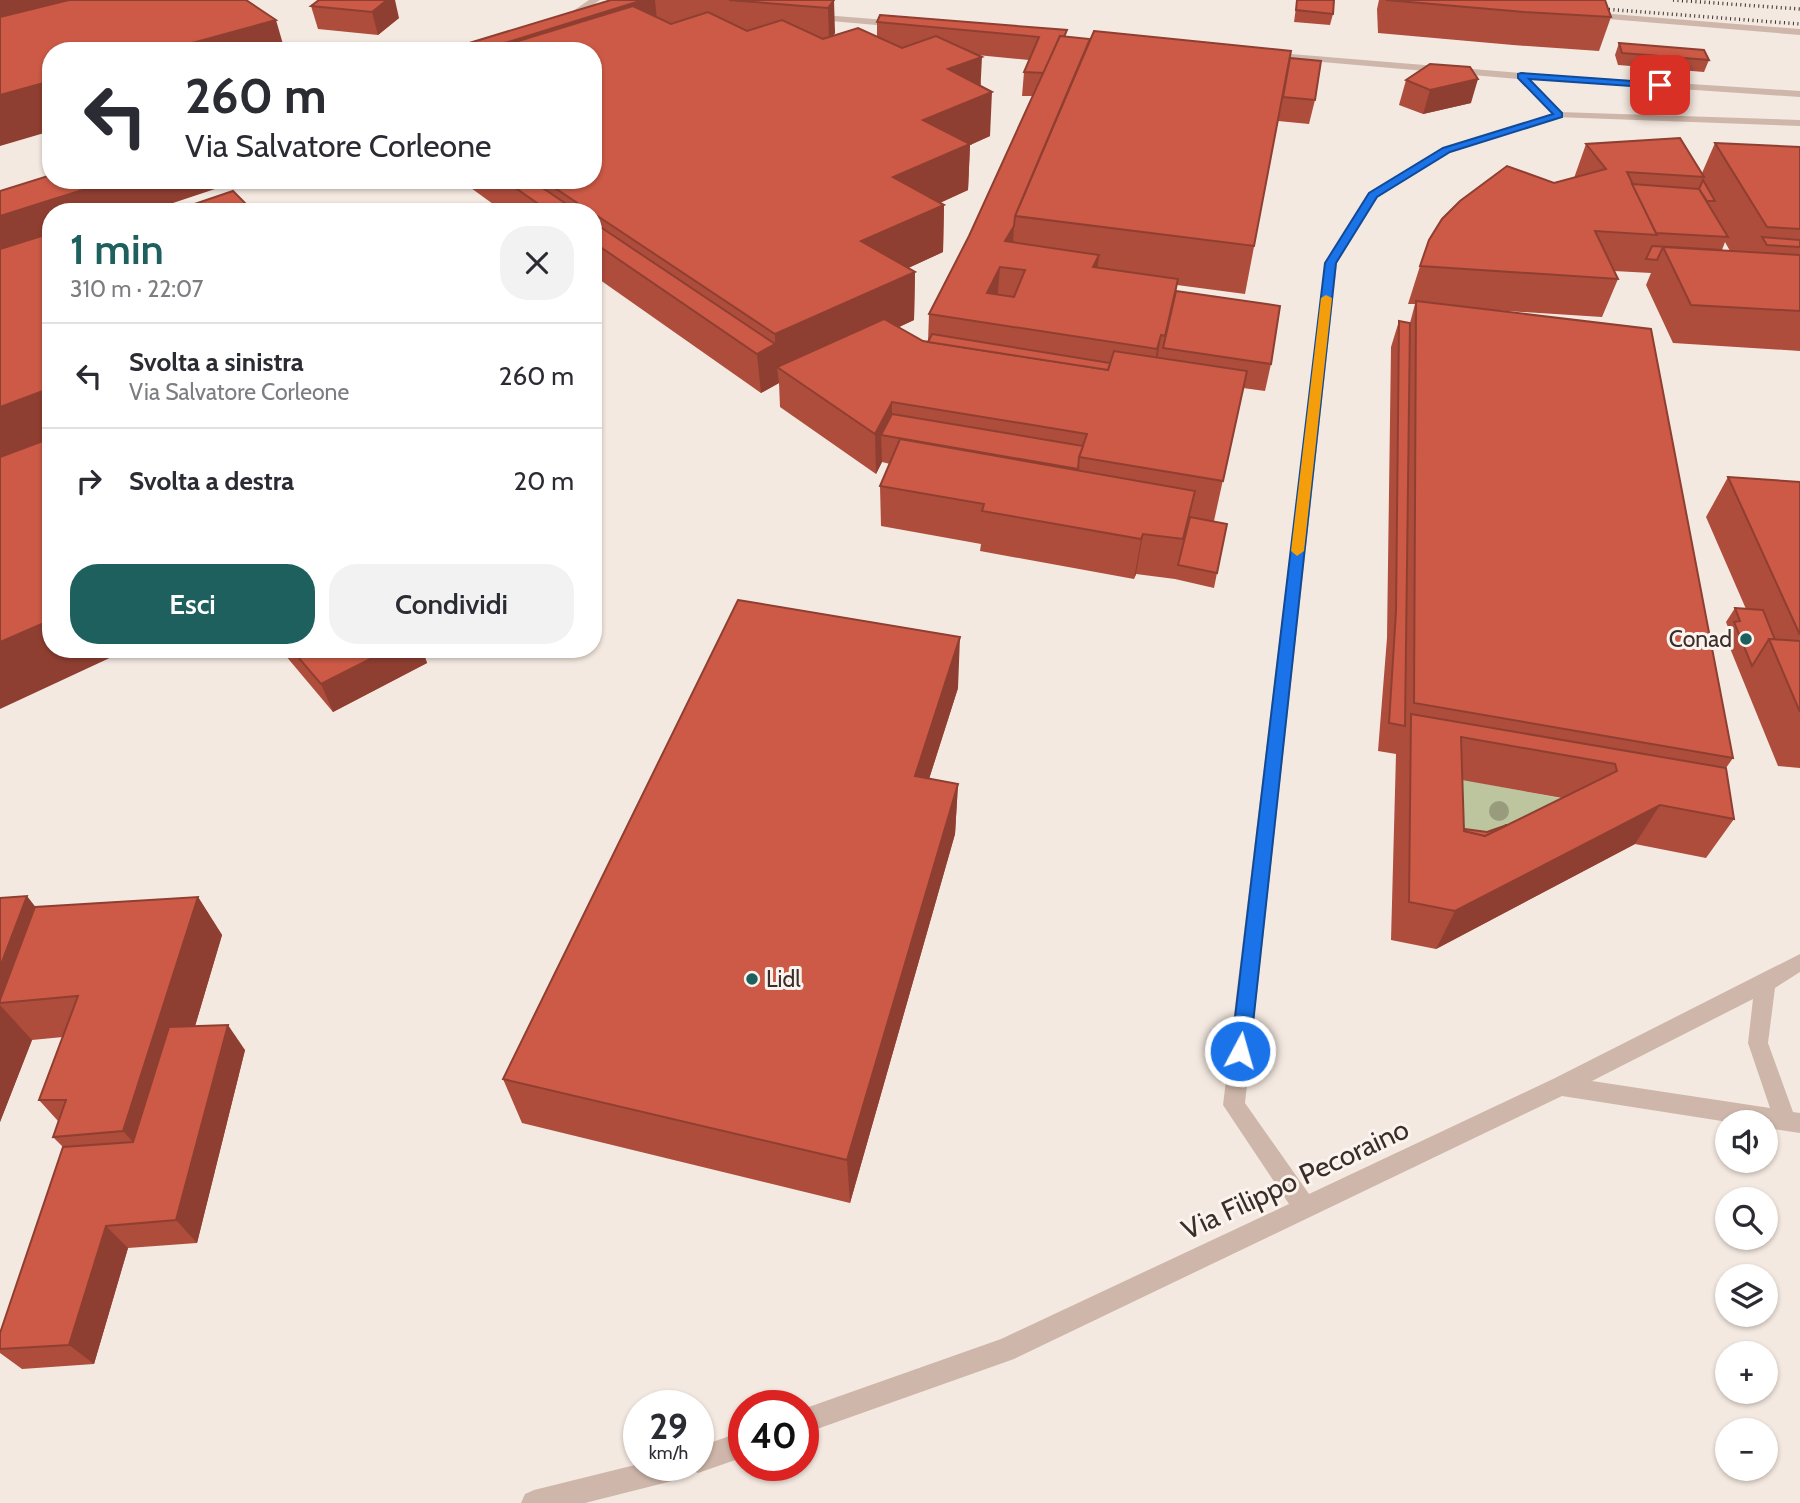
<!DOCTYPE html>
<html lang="it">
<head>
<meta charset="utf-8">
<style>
	:root { --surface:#fff; --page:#f2f2f3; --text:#2b2b33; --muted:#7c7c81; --line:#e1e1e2; --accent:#1d605d }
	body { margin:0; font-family:Cabin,sans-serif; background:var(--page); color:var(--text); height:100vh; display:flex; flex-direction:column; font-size:26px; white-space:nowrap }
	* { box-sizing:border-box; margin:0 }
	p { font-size:23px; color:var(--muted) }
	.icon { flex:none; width:38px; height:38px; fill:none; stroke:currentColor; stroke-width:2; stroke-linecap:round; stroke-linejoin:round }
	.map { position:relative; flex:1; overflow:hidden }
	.details { position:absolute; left:42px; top:203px; width:560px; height:455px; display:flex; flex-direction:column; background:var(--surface); border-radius:28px; box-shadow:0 2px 5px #0004 }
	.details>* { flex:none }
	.hud { position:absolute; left:42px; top:42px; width:560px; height:147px; border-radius:28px; box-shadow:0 2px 5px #0004; background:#fff; color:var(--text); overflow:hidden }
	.tools { position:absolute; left:1715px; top:1110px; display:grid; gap:14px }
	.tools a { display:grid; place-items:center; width:63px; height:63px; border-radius:50%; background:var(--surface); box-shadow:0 2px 5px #0004; font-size:35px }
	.speed { position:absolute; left:623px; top:1390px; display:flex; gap:14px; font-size:35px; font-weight:700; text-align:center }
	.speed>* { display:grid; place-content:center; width:91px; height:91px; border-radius:50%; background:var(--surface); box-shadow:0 2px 5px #0004; line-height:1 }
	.speed small { font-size:18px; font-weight:400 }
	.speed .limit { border:10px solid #d22; background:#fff; color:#111 }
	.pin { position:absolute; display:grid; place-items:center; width:60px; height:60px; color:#fff; margin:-30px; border-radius:14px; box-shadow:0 4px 10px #0006 }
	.me { position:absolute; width:77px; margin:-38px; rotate:6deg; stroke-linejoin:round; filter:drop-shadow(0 0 5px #0008) }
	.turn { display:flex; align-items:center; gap:24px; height:147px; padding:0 28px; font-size:32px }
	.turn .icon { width:91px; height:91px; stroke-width:2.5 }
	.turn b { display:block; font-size:49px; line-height:60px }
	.round { display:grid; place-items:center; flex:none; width:74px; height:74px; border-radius:28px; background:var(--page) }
	.summary { display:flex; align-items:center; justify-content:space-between; height:119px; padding:0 28px }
	h1 { font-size:42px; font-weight:600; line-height:52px; color:var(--accent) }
	.cta { display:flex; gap:14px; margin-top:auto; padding:14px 28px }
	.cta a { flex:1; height:80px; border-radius:28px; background:var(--accent); color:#fff; font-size:28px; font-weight:600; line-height:80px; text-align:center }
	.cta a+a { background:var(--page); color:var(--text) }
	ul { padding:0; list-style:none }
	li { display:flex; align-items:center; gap:21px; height:105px; padding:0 28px; border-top:2px solid var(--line) }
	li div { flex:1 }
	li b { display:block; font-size:26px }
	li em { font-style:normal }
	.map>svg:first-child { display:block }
	.green { fill:#bcc59e }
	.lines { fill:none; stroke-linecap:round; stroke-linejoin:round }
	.minor { fill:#ceb7aa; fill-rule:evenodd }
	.tertiary { fill:#ceb7aa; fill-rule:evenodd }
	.rail { stroke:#3b2e2a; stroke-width:3.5; stroke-dasharray:1 3.5; stroke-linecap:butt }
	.tree { fill:#999b7d }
	.wall { fill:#af4d3c; fill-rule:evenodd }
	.shaded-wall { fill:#8f3f31 }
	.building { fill:#cc5a46; stroke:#8f3f31; stroke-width:2; fill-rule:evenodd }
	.route { fill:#1a73e8; stroke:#114b97; stroke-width:2 }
	.slow { fill:#f59e0b }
	.poi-dot { fill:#1d605d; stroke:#fbf3ed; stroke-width:2.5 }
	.labels { text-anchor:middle; stroke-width:6; stroke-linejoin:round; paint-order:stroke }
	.poi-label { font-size:23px; fill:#3b2e2a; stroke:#fbf3ed; text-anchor:end }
	.near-street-label { font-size:28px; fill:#3b2e2a; stroke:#fbf3ed }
</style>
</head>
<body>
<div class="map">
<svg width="1800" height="1503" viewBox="0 0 1800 1503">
	<rect width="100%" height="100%" fill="#f4e9e0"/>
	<path class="green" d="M1444 776 1592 804 1594 811 1445 841Z"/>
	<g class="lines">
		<g class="minor">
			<path d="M589 0H600L566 24H560V20Z"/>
			<path d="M1587 12 1800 29V35L1584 17V13Z"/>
			<path d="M1521 73 1800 91V97L1518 78 1516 76Z"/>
			<path d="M1559 112 1800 120V126L1555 117V113Z"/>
		</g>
		<g class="tertiary">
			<path d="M811 14 899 21 904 24 899 27 808 19 806 17Z"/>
			<path d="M1268 52 1521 73 1564 115 1450 152 1377 197 1337 263 1245 1103 1309 1194 1553 1079 1800 954V972L1775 988 1768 1043 1793 1112 1800 1113V1133L1766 1128V1122H1728L1562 1096 1014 1359 803 1434V1409L1001 1339 1289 1204 1223 1105 1325 263 1369 193 1442 148 1552 114 1518 79 1265 57 1263 55ZM1753 999 1748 1043 1770 1108 1592 1081Z"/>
			<path d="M744 1431V1457L698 1473 694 1471 684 1478 585 1503H521L525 1494 534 1490 639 1464 698 1465V1447Z"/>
		</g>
		<g class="rail">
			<path d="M1673 0 1800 9"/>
			<path d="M1591 8 1800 24"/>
		</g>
	</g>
	<circle class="tree" cx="1499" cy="811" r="10"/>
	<g class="wall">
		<path d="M319 0 399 18 378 35 318 29 311 6Z"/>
		<path d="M611 0H830L835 33 833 36H877V22L1066 37 1290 58 1315 100 1309 124 1278 121 1245 294 1177 285 1176 291 1271 364 1265 391 1243 388 1214 521 1217 573 1214 588 1175 579 1136 574 1134 579 980 551 981 544 881 526 880 486 890 464 882 462 876 474 780 407 779 383 761 393 593 275V212H504L460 180H593ZM977 55 1029 60 1024 72 1022 96H1033L969 236 929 314 928 342 923 341 899 327 914 320 915 272 908 268 943 252 944 205 940 203 968 190 970 145 990 136 981 86Z"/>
		<path d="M1297 0H1334L1333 14 1330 25 1294 22Z"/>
		<path d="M1379 0H1605L1611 17 1599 51 1513 45 1378 33 1377 9Z"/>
		<path d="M1619 43 1709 60 1704 72 1618 65 1615 55Z"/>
		<path d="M1406 80 1471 103 1423 114 1399 105Z"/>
		<path d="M1715 143 1800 147V351L1673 343 1646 285 1651 273 1614 271 1618 279 1602 317 1491 310 1733 758 1726 768 1734 819 1706 858 1635 844 1436 949 1391 940 1396 754 1378 751 1387 638 1391 347 1399 321 1410 323 1415 304H1408L1420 266 1554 183 1574 178 1586 144 1702 173ZM1725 242 1730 251 1722 250ZM1462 780 1562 798 1507 825 1487 832 1464 829Z"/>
		<path d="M1728 477 1800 482V768L1778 766 1725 636 1729 630 1726 622 1735 608 1746 609 1706 517Z"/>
		<path d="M280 649H422L427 663 333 712Z"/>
		<path d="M958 688 929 779 958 784 955 834 850 1203 522 1123 503 1079Z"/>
		<path d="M198 897 222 935 195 1026 245 1050 197 1243 128 1248 94 1364 22 1369 0 1353V1333L63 1147 53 1137 58 1121 39 1100 63 1037 32 1040 0 1122V898L35 907Z"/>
	</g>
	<g class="shaded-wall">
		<path d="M0 0H70L0 18Z"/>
		<path d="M387 0H395L399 18 378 35 372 12Z"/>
		<path d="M643 0H655L658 30 593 51H479Z"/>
		<path d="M834 0 835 33 829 41 828 8Z"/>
		<path d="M276 20 285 51H163Z"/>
		<path d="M982 57 980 96 992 92 990 136 970 145 968 190 893 224V177L948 69Z"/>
		<path d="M1478 79 1471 103 1423 114 1430 90Z"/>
		<path d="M51 81V131L0 146V95Z"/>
		<path d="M114 180H242L146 212H51V243L0 260V216Z"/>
		<path d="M944 205 943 252 863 289 861 241Z"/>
		<path d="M1014 226 1012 263 1005 241Z"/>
		<path d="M1099 255 1095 293 1093 267Z"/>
		<path d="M1000 267 997 305 987 293Z"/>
		<path d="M915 272 914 320 792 377 777 367 779 383 761 393 757 354 775 344V334Z"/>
		<path d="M1161 335 1155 374 1151 388 1157 349Z"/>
		<path d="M51 388V448L0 468V407Z"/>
		<path d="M892 402V437L881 435 882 462 876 474 875 434Z"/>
		<path d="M1143 534 1136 574 1134 579 1141 539Z"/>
		<path d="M51 620V649H129L0 709V642Z"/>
		<path d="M960 637 958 688 914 826 915 776Z"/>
		<path d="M390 649H422L427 663 333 712 321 684Z"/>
		<path d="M958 784 955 834 850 1203 847 1160Z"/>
		<path d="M1660 805 1635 844 1436 949 1455 911Z"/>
		<path d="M27 896 65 945 0 1003V967Z"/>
		<path d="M198 897 222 935 154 1165 123 1131Z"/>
		<path d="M0 1005 32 1040 0 1122Z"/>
		<path d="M228 1025 245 1050 197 1243 176 1220Z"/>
		<path d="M106 1226 128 1248 94 1364 69 1345Z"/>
	</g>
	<g class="building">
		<path d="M69 0H246L276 20 163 51H51V81L0 95V17Z"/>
		<path d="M319 0H387L372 12 311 6Z"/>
		<path d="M611 0H643L479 51H443Z"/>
		<path d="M729 0H834L828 8Z"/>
		<path d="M1297 0H1334L1333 14 1296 10Z"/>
		<path d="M1386 0H1605L1611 17 1524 12Z"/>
		<path d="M633 6 671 24 708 12 747 31 782 20 823 39 858 28 902 48 936 36 982 57 948 69 992 92 923 120 970 144 893 177 944 205 861 241 915 272 775 334 593 213V212H591L543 180H593V51H486Z"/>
		<path d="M880 15 1067 30 1064 37 1060 36 1044 73 1024 72 1039 37 877 22Z"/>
		<path d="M1094 31 1291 51 1254 246 1015 216Z"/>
		<path d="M1060 36 1090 39 1015 216 1014 226 1005 241 1099 255 1093 267 1178 279 1165 336 1161 335 1157 349 929 314 969 236ZM1000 267 1025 270 1014 297 987 293Z"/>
		<path d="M1619 43 1704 50 1709 60 1622 53Z"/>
		<path d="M1290 58 1321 61 1315 100 1283 97Z"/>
		<path d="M1430 64 1470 67 1478 79 1430 90 1406 80Z"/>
		<path d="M1680 138 1704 177 1627 172 1657 235 1595 231 1618 279 1420 266 1429 240 1442 219 1460 201 1507 166 1554 183 1606 169 1586 144Z"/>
		<path d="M1715 143 1800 147V229L1767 227Z"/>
		<path d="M51 175V180H114L0 216V191Z"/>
		<path d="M504 180H531L578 212H550Z"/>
		<path d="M1703 180 1715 201H1707L1699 189Z"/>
		<path d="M1632 184 1699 189 1728 237 1656 233Z"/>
		<path d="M233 191 251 209 243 212H171Z"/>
		<path d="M126 209 129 212H116Z"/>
		<path d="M593 222 775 344 757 354 593 242Z"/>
		<path d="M51 233V388L0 407V249Z"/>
		<path d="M1762 237 1800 240V247L1767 245Z"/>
		<path d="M1652 246 1722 250 1663 247 1657 260 1646 259Z"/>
		<path d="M1663 247 1800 255V311L1691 305Z"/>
		<path d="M1176 291 1280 306 1271 364 1163 348Z"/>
		<path d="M1416 301 1651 329 1733 758 1414 703Z"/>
		<path d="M884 319 923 341 1108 370 1114 351 1247 371 1223 481 1079 457 1087 434 892 402 875 434 777 367Z"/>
		<path d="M1399 321 1410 323 1405 726 1389 723 1396 611Z"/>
		<path d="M932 334 1110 363 1108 370 928 342Z"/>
		<path d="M892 414 1083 446 1079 457 1078 469 881 435Z"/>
		<path d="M51 438V620L0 642V457Z"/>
		<path d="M900 439 1195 491 1183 539 1143 534 1141 539 982 511 984 504 880 486Z"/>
		<path d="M1728 477 1800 482V635Z"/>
		<path d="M1190 517 1227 524 1217 573 1178 565Z"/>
		<path d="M738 600 960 637 915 776 958 784 847 1160 503 1079Z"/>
		<path d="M1735 608 1763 610 1775 640 1769 639 1752 666 1734 622 1740 621Z"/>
		<path d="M1769 639 1800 641V712Z"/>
		<path d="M291 649H390L321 684Z"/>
		<path d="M1411 714 1726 768 1734 819 1660 805 1455 911 1409 902ZM1461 737 1615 764 1617 771 1485 836 1464 831Z"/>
		<path d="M1507 825 1485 836 1464 831V829L1487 832Z"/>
		<path d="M27 896 0 967V898Z"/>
		<path d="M198 897 123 1131 53 1137 66 1100H39L78 996 0 1003V1000L35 907Z"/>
		<path d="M228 1025 176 1220 106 1226 69 1345 0 1349V1333L63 1147 133 1142 169 1027Z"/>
	</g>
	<path class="route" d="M1521 73 1660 83 1665 85 1660 88 1529 79 1562 113V117L1450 152 1377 197 1336 263 1250 1051 1247 1057 1240 1059 1234 1057 1231 1051 1325 263 1369 193 1443 148 1553 114 1518 78V74Z"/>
	<path class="slow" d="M1326 295 1332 298 1304 551 1297 556 1291 551 1321 298Z"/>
	<g class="poi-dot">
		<circle cx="1746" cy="639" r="7"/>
		<circle cx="752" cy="979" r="7"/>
	</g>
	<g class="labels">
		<g class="poi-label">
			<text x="1732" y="647">Conad</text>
			<text x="766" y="987" text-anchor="start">Lidl</text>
		</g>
		<g class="near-street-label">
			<text transform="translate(1295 1179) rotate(-25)" y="10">Via Filippo Pecoraino</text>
		</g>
	</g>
</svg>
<div class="tools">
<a><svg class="icon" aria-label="sound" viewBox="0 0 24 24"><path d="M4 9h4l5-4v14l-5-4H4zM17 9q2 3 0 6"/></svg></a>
<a><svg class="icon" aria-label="search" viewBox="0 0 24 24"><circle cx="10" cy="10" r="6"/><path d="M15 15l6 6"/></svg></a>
<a><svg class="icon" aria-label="layers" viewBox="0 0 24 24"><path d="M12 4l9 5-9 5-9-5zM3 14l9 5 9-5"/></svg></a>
<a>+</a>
<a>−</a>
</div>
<div class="speed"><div>29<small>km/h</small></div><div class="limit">40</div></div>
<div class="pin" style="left:1660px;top:85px;background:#d93025"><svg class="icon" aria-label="arrive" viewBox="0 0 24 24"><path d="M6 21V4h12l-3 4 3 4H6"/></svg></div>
<svg class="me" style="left:1240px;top:1051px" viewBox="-20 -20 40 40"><circle r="17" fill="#1a73e8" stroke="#fff" stroke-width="3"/><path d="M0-11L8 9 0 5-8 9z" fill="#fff"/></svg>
<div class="hud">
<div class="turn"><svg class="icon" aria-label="left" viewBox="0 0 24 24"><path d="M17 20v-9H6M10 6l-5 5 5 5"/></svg><div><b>260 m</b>Via Salvatore Corleone</div></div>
</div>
<section class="details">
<div class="summary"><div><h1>1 min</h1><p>310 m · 22:07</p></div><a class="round"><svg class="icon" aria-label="close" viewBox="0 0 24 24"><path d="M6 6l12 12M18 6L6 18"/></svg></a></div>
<ul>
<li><svg class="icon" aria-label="left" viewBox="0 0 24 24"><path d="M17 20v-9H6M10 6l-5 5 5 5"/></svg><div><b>Svolta a sinistra</b><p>Via Salvatore Corleone</p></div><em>260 m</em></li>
<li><svg class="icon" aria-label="right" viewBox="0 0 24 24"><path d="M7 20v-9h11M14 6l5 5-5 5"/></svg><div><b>Svolta a destra</b></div><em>20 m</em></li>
</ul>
<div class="cta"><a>Esci</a><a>Condividi</a></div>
</section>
</div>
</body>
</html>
